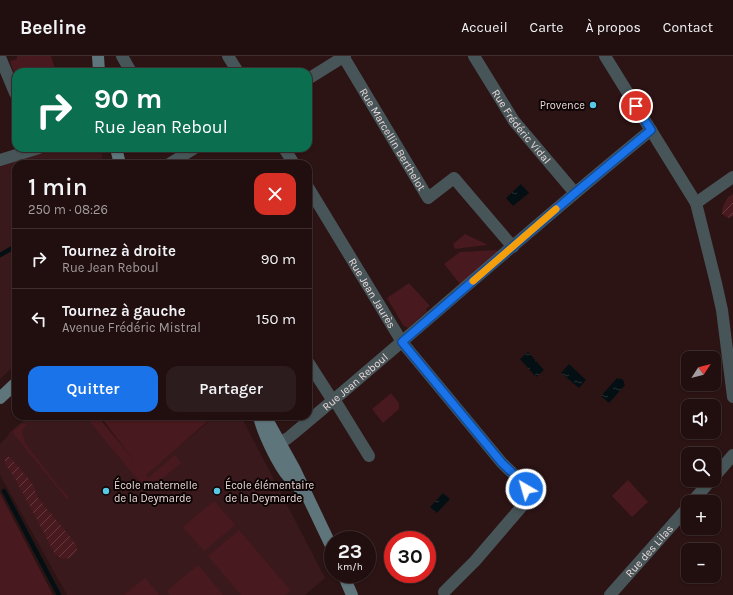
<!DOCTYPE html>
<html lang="fr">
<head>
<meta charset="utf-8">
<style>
	:root { --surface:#210e0f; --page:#2d1c1d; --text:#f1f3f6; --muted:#a29c9e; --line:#3e2e2f; --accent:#1a73e8 }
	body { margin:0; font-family:Karla,sans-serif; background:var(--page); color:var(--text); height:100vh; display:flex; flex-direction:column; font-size:15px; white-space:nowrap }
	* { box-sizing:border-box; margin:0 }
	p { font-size:13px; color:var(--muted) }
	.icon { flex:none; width:22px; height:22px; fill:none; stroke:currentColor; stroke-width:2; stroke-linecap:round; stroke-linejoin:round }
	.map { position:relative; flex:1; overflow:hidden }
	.sheet { position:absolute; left:12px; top:104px; width:300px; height:260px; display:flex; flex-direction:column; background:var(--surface); border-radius:12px; box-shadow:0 1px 3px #0004,0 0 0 1px var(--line) }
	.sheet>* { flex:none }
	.guide { position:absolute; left:12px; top:12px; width:300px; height:84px; border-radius:12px; box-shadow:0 1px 3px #0004,0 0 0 1px var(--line); background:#0b6e4f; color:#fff; overflow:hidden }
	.needle { width:26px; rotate:54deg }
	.tools { position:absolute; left:681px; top:295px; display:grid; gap:8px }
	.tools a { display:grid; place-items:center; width:40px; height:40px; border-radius:8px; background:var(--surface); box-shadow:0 1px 3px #0004,0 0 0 1px var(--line); font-size:20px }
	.speed { position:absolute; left:324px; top:475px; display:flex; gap:8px; font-size:20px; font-weight:700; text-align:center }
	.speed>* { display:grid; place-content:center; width:52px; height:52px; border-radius:50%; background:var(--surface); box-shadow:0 1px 3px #0004,0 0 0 1px var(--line); line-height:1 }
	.speed small { font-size:10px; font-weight:400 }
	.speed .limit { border:6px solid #d22; background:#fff; color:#111 }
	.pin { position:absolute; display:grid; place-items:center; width:34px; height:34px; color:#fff; margin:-17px; border:2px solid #fff; border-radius:50%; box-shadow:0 1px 4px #0007 }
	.me { position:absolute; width:44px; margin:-22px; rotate:322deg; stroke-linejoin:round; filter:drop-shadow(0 0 3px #0008) }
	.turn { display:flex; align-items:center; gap:14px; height:84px; padding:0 16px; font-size:18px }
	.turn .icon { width:52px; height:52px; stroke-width:2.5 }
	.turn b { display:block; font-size:28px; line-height:34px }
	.round { display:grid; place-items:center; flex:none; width:42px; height:42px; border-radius:12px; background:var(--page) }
	.overview { display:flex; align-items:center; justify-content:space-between; height:68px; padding:0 16px }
	h1 { font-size:24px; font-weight:600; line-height:30px }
	.cta { display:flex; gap:8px; margin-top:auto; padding:8px 16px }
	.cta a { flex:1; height:46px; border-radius:12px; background:var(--accent); color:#fff; font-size:16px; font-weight:600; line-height:46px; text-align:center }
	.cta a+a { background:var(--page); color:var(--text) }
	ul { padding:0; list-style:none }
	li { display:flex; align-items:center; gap:12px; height:60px; padding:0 16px; border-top:1px solid var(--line) }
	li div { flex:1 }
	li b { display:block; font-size:15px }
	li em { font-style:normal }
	header { display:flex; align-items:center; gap:24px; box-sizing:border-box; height:56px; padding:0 20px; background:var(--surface); border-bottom:1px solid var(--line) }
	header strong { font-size:19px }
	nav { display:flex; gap:22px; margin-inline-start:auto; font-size:14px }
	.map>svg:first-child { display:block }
	.built { fill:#3a191c }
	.green { fill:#48191e }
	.garden { fill:url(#garden-furrows) }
	.water { fill:url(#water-ripples) }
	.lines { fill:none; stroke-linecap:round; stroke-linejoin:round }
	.stream { stroke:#030f12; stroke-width:4.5 }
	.street { stroke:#475558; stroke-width:12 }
	.secondary { stroke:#5e757b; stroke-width:12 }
	.route-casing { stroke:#114b97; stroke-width:10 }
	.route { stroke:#1a73e8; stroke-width:7 }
	.slow { stroke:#f59e0b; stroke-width:7 }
	.poi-dot { fill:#58c9e3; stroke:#0d0404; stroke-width:1.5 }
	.labels { text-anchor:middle; stroke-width:4; stroke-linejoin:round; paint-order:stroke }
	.poi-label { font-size:11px; fill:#ecd9d9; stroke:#0d0404; text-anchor:start }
	.street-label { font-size:11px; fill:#ecd9d9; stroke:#0d0404 }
</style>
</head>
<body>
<header>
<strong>Beeline</strong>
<nav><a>Accueil</a><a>Carte</a><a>À propos</a><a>Contact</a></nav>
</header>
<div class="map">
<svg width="733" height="539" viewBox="0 0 733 539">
	<defs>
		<pattern id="garden-furrows" width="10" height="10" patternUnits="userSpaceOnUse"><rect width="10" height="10" fill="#48191e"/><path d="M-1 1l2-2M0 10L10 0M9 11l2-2" fill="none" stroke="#633a3e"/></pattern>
		<pattern id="water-ripples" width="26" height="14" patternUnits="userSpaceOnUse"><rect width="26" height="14" fill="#030f12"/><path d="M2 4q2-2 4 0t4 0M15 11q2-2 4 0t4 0" fill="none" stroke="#283134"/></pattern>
	</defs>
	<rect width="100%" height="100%" fill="#2c1314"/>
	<g class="built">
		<path d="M49 92H100L104 108H16V308L0 323V108Z"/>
		<path d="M23 360H98L146 418 215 360H241L325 522 305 539H67L0 419V388L5 383 10 376 23 365Z"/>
	</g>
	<g class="green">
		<path d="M17 0H51L56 16H16V23L10 5 17 3Z"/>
		<path d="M465 178 486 188 487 189 455 193 453 188Z"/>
		<path d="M496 194 498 196 460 228 444 208 460 196Z"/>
		<path d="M409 227 430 250 426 253 427 255 408 272 403 269 387 242Z"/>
		<path d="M391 337 399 347V353L383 367 372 353Z"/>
		<path d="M85 360H97L135 406 100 360H206L209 364 146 419 148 422 175 399 181 407 147 435Z"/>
		<path d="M27 367 22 375 25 387 59 431 69 441 67 443 12 376 22 368Z"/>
		<path d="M628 424 648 446 632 461 612 440Z"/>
		<path d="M0 437 53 539H0Z"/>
		<path d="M214 445 235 469 204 495 183 471Z"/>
		<path d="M239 474 290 534 285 539H241L208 500Z"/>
		<path d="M198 509 223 539H170L167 535Z"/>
		<path d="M145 522 159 539H124Z"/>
	</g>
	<g class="garden">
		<path d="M733 138V160L728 162 722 158C722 150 726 142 733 138Z"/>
		<path d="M8 401H10L32 427 38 442 76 488 77 494 70 502 62 503 55 498 17 426 5 408V402Z"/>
	</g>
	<g class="water">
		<path d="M521 128 529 137 513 150 506 142Z"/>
		<path d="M528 296 544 314 536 321 520 303Z"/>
		<path d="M569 308 586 324 579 332 561 317Z"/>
		<path d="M617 322 619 323 620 322 624 325V328L625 329 609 347 601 340Z"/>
		<path d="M443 437 450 443 437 457 430 451Z"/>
	</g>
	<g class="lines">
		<g class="stream">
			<path d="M0 199 16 190"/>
			<path d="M4 435 59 539"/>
		</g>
		<g class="street">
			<path d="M122 0 131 16"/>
			<path d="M228 0 238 16"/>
			<path id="s1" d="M343 0 428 142 454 122 513 191"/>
			<path id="s2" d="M474 0 514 65 575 137"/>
			<path d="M605 0 696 147 716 227 722 254 733 341"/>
			<path d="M0 1 15 37 16 36"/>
			<path d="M308 23 345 0"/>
			<path d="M284 92 294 108"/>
			<path d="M0 104 39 92"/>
			<path d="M169 108 195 92"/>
			<path id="s3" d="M308 131 402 286 502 407 522 426 530 441 475 505 444 536"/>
			<path d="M696 147 733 121"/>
			<path d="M308 306 333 345 337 348 369 400"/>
			<path id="s4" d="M272 383 278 388 288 382C410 281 528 174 651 74"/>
			<path d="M714 421 733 399"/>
			<path d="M692 446 711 424"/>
			<path id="s5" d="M610 539 688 451"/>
		</g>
		<g class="secondary">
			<path d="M98 0 99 16"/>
			<path d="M116 92 120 108"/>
			<path d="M0 342 16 327"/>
			<path d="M259 360C262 375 275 402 284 415 288 421 294 426 299 432"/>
			<path d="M265 360 295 414 333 494"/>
			<path d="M343 518 352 539"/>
		</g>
	</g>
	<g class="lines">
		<g class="route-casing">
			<path id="route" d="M526 433 522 426 502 407 402 286 575 137 651 74 636 50"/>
		</g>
		<use href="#route" class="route"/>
		<path class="slow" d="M473 225 556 153"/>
	</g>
	<g class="poi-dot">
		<circle cx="593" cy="49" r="4"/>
		<circle cx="106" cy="435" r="4"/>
		<circle cx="217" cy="435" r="4"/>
	</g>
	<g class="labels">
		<g class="poi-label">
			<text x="585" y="53" text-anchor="end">Provence</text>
			<text x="114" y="433">École maternelle<tspan x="114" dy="13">de la Deymarde</tspan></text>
			<text x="225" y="433">École élémentaire<tspan x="225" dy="13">de la Deymarde</tspan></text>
		</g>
		<g class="street-label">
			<text dy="4" stroke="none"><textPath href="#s2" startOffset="85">Rue Frédéric Vidal</textPath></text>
			<text dy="4" stroke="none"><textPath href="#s1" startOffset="97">Rue Marcellin Berthelot</textPath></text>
			<text dy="4" stroke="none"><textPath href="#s3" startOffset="124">Rue Jean Jaurès</textPath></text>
			<text dy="4" stroke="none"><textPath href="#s4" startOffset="107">Rue Jean Reboul</textPath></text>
			<text dy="4" stroke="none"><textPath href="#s5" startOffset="59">Rue des Lilas</textPath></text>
		</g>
	</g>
</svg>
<div class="tools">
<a><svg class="needle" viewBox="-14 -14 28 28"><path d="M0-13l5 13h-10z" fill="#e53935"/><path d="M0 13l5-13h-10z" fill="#a29c9e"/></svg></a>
<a><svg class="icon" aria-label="sound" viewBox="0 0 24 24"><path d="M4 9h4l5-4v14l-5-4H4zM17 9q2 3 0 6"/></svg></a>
<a><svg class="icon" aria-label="search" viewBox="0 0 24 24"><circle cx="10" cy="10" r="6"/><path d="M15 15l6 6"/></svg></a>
<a>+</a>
<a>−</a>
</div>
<div class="speed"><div>23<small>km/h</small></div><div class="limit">30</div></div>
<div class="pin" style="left:636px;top:50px;background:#d93025"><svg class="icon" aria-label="arrive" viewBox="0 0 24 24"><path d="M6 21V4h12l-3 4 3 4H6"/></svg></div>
<svg class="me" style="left:526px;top:433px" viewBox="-20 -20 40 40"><circle r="17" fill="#1a73e8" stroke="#fff" stroke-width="3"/><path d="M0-11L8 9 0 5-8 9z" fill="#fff"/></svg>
<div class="guide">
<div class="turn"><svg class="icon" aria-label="right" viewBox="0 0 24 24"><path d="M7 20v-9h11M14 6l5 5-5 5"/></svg><div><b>90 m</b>Rue Jean Reboul</div></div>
</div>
<section class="sheet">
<div class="overview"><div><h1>1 min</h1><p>250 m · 08:26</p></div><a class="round" style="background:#d93025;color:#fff"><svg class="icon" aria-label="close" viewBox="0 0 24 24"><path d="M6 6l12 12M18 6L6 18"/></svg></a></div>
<ul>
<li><svg class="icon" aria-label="right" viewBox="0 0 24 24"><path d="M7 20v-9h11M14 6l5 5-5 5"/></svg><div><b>Tournez à droite</b><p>Rue Jean Reboul</p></div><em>90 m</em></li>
<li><svg class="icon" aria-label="left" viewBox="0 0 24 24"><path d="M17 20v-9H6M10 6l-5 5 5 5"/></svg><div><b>Tournez à gauche</b><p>Avenue Frédéric Mistral</p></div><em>150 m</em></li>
</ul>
<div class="cta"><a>Quitter</a><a>Partager</a></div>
</section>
</div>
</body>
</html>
